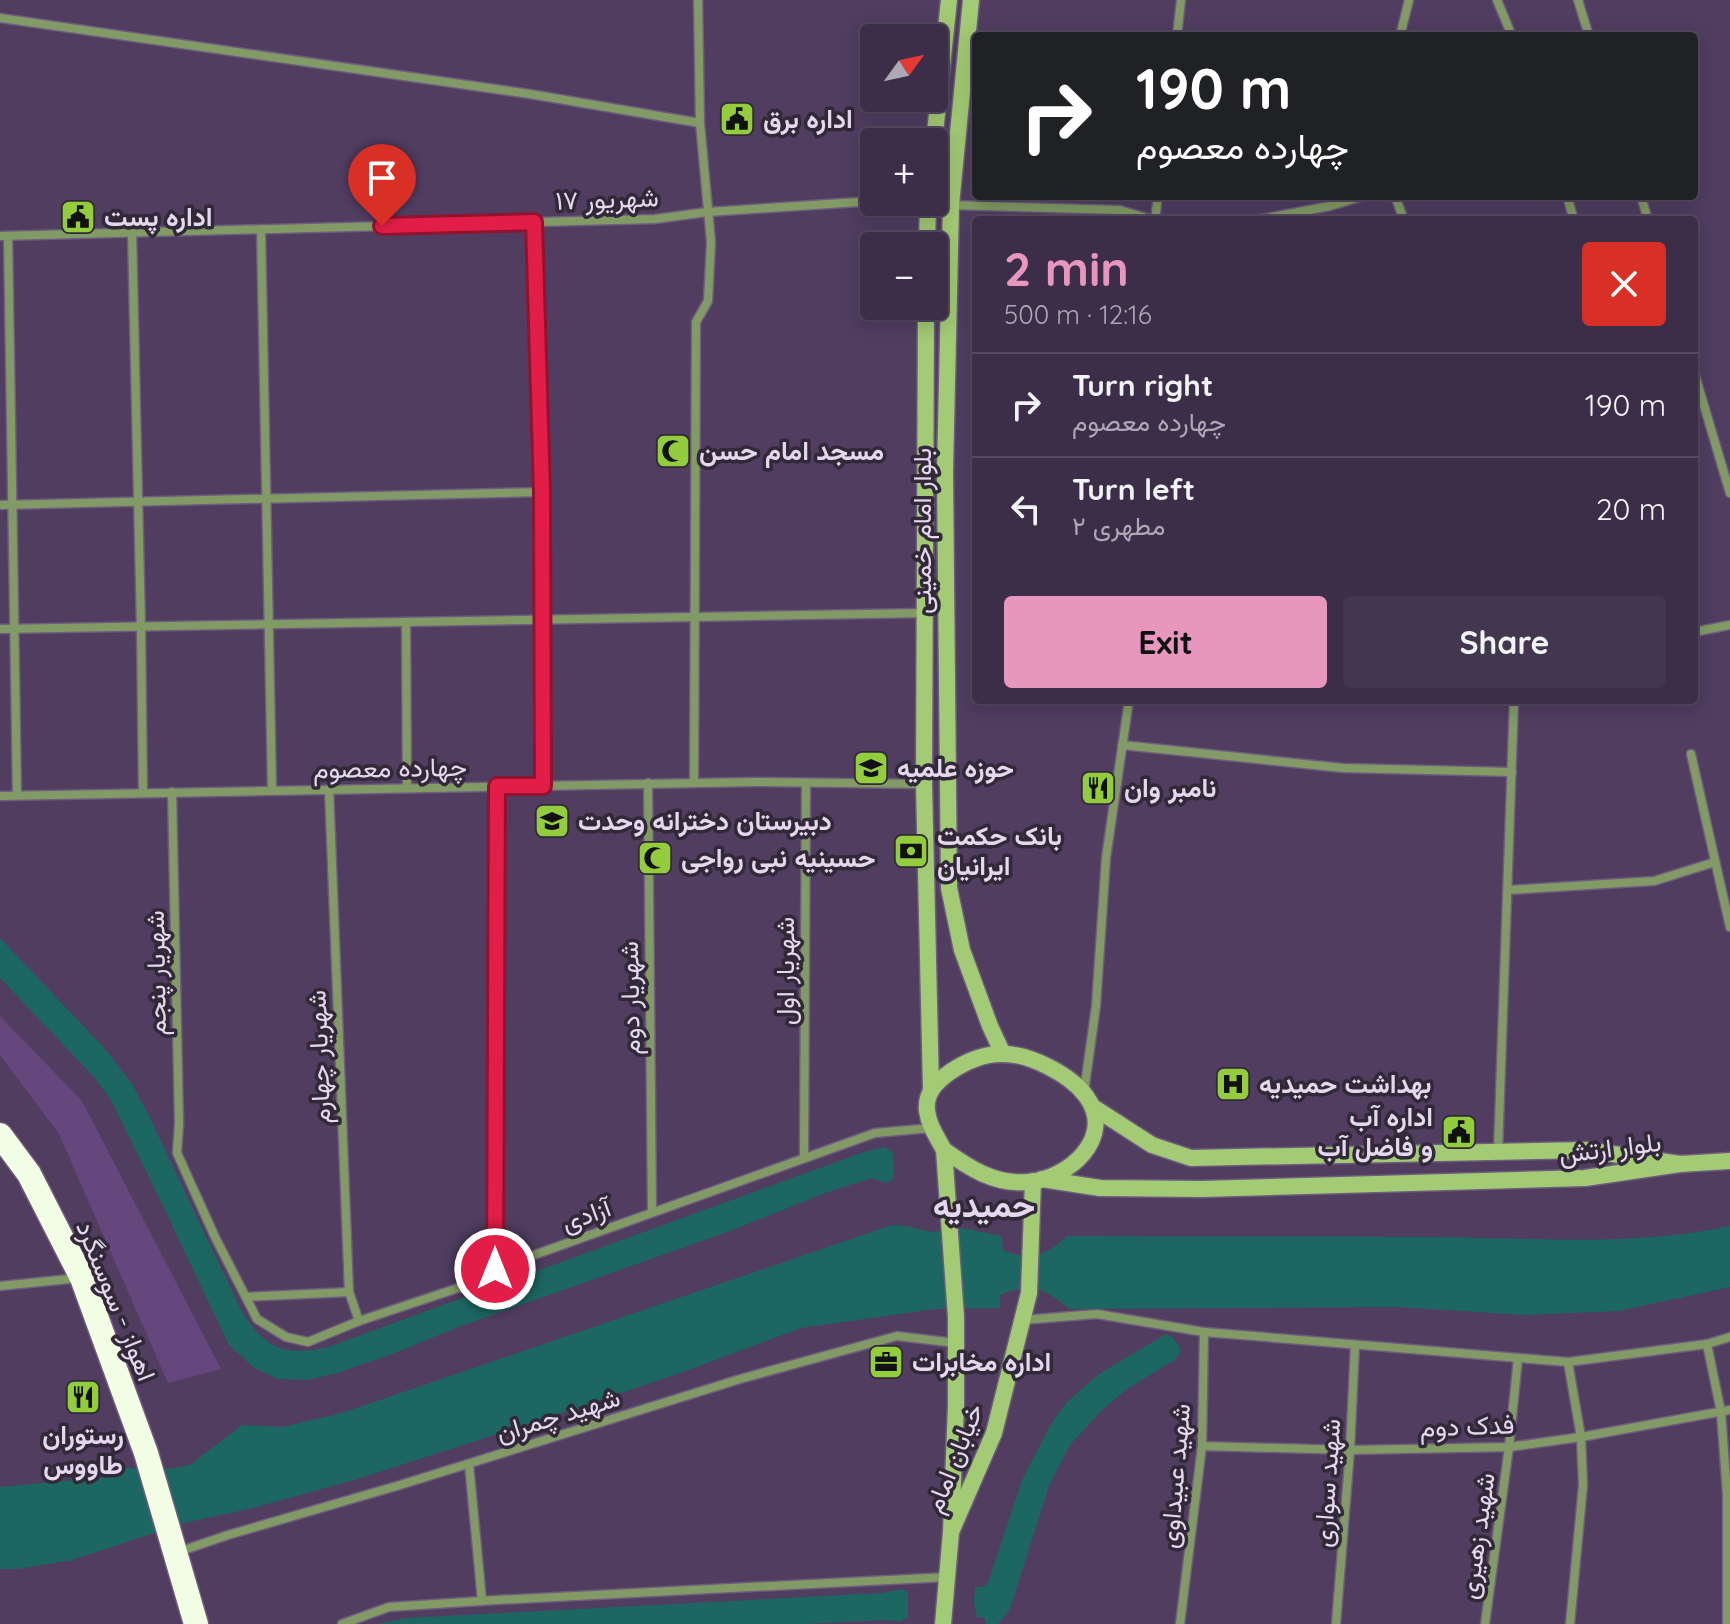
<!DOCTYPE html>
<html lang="en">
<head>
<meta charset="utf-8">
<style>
	:root { --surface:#3c2e48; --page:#43364f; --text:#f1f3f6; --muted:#aca8b4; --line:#554a60; --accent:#e797bd }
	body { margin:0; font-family:Quicksand,Vazirmatn,sans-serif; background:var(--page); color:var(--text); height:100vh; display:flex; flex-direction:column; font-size:30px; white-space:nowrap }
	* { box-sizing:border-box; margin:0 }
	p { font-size:26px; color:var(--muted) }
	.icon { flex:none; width:44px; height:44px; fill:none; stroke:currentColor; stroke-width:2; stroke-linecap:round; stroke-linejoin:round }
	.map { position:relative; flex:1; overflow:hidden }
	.panel { position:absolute; left:972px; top:216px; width:726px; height:488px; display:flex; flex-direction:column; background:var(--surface); border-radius:8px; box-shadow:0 4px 20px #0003,0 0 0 2px var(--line) }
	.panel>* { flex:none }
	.banner { position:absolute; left:972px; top:32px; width:726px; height:168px; border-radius:8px; box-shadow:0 4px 20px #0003,0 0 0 2px var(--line); background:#202124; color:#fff; overflow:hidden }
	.needle { width:52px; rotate:57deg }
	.tools { position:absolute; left:860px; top:24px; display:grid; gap:16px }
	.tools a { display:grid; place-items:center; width:88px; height:88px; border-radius:8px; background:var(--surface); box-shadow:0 4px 20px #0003,0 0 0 2px var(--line); font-size:40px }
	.pin { position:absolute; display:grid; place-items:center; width:68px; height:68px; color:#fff; margin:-82px -34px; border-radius:50% 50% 50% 0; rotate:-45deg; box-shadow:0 0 8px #0007 }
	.pin .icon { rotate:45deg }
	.me { position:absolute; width:88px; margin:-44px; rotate:0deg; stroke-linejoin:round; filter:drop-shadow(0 0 6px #0008) }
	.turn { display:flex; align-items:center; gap:28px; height:168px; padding:0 32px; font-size:36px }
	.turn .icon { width:104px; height:104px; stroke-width:2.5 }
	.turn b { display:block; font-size:56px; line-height:68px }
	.round { display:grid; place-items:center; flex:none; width:84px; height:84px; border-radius:8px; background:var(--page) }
	.summary { display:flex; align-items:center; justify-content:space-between; height:136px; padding:0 32px }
	h1 { font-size:48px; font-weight:700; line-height:60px; color:var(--accent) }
	.button { display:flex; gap:16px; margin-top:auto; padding:16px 32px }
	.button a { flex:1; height:92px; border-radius:8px; background:var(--accent); color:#111; font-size:32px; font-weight:700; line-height:92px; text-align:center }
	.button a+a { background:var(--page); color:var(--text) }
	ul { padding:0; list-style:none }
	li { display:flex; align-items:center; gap:24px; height:104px; padding:0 32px; border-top:2px solid var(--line) }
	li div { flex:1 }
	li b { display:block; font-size:30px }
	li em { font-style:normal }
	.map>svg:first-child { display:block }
	.green { fill:#65467d }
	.water { fill:#1d6762 }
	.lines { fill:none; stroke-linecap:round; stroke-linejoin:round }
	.street-casing { stroke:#6d5c7c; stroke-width:11 }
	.secondary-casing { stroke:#6d5c7c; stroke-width:19 }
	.highway-casing { stroke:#6d5c7c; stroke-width:27 }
	.street { stroke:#829b66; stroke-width:8 }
	.secondary { stroke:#a3ca74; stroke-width:16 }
	.highway { stroke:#f1fde4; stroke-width:24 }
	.route-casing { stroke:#92132f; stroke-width:20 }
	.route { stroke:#e11d48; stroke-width:14 }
	.labels { text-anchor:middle; stroke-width:7; stroke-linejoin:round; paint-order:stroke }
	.poi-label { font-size:26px; font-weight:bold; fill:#e3d8ed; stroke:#312838; text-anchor:start }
	.street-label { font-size:26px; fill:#e3d8ed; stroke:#312838 }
	.district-label { font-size:34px; font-weight:bold; fill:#e3d8ed; stroke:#312838 }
</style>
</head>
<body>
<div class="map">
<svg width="1730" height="1624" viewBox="0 0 1730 1624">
	<rect width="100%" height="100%" fill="#503d60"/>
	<path class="green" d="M0 1016 82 1101 221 1369 168 1383 59 1134 0 1055Z"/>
	<g class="water">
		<path d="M0 938 105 1049 132 1084 149 1116 242 1312C266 1349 284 1357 328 1347L861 1153 884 1147 893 1153 894 1178C887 1185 881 1182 872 1178L825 1193 730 1231 461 1326 392 1354 337 1373 308 1380 277 1379 254 1368 229 1345 151 1181 111 1100 93 1076 0 978Z"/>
		<path d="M892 1225 906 1226 931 1232 963 1228 1001 1236 1003 1250C1030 1262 1046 1256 1067 1236 1188 1237 1310 1236 1432 1237 1532 1238 1632 1247 1730 1226V1287L1619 1311 1524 1315 1399 1307 1069 1309C1046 1288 1029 1282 1000 1295V1308L935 1309 801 1328 680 1373 544 1419 354 1480 253 1508 184 1523 72 1560 18 1569H0V1487L106 1477 127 1468 168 1469 190 1465 242 1425 282 1427 342 1413Z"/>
		<path d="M1166 1334 1172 1337 1181 1349 1176 1359 1127 1389 1102 1410 1070 1445 1049 1486 1010 1609 998 1624H986L984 1617 977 1618 974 1602 975 1587H983L988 1583 1022 1480 1051 1424 1067 1402 1099 1374Z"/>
		<path d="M902 1589 908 1594V1617L900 1622 887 1620 804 1624H377L407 1618 882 1593Z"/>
	</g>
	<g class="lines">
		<g class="street-casing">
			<g id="street">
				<path d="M698 0 700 123"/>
				<path d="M1497 0 1512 36"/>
				<path d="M1578 0 1589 36"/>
				<path d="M0 18 530 94 700 123 711 242 708 301 696 322 694 783"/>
				<path d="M1177 36 1181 0"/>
				<path d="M1400 36 1409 0"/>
				<path d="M1395 196 1404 220"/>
				<path d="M1567 196 1574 220"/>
				<path d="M1641 196 1648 220"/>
				<path d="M951 205 1120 210 1153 220"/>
				<path d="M1155 220 1158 196"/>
				<path d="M1256 220 1330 206 1364 196"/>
				<path d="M534 222 542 492 543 786"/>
				<path d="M261 229 272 790"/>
				<path d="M132 232 141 627 143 793"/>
				<path d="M0 236 655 219 707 212 859 202 927 204"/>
				<path d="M8 236 17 795"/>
				<path d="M1694 372 1730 493"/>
				<path d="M0 505 542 492"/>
				<path d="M406 622 407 788"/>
				<path d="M0 629 924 613"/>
				<path d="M1694 632 1730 625"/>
				<path d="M1122 745 1343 768 1512 772"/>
				<path d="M1691 754 1730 927"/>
				<path d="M648 783 652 1212"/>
				<path d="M329 789 349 1292 359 1321"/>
				<path d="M172 792 179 1123 177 1153 215 1237 257 1319 286 1337 308 1342 359 1321 479 1281 495 1269 875 1133 931 1128"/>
				<path d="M0 796 754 782 924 784"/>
				<path d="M1508 890 1654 881 1715 862"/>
				<path d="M1084 1092 1096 1006 1106 858 1129 700"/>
				<path d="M1498 1151 1514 700"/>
				<path d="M804 1158 806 783"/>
				<path d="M495 1269 497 786"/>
				<path d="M0 1286 79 1278"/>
				<path d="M246 1297 349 1292"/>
				<path d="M1022 1320 1097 1314 1204 1332 1568 1362 1707 1344 1730 1337"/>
				<path d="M1707 1344 1721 1412 1727 1494V1624"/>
				<path d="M1568 1362 1581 1437 1583 1485 1570 1624"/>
				<path d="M1202 1446 1350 1450 1509 1447 1581 1437 1730 1410"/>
				<path d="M469 1464 482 1601"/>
				<path d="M178 1552 228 1535 400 1485 740 1379 897 1336 956 1343"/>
				<path d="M342 1624 389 1607 496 1600 948 1577"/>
				<path d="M1180 1624 1202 1446 1204 1332"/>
				<path d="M1336 1624 1350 1450 1355 1345"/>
				<path d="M1485 1624 1509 1447 1518 1358"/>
			</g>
		</g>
		<g class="secondary-casing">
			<g id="secondary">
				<path d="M971 0 951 205 945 472 949 888 962 950 990 1026 1003 1054"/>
				<path d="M934 142 949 0"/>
				<path d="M927 246 928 202"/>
				<path d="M926 306 924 784 931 1089"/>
				<path d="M944 1150C969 1168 995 1185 1028 1182 1069 1179 1116 1137 1086 1096 1070 1074 1028 1053 1001 1054 982 1054 965 1062 950 1072 936 1082 925 1093 927 1111 929 1126 937 1137 944 1150L956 1317V1405L951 1532 994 1433 1029 1293 1033 1181"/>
				<path d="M1680 1164 1730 1161"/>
				<path d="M1042 1179 1100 1188 1202 1189 1585 1178 1680 1164 1586 1150 1191 1158 1152 1145 1093 1107"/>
				<path d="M943 1624 951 1532"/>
			</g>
		</g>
		<g class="highway-casing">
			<path id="highway" d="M0 1135 29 1174 82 1278 146 1453 196 1624"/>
		</g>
		<use href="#street" class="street"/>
		<use href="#secondary" class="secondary"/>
		<use href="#highway" class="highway"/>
	</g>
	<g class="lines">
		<g class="route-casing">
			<path id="route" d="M382 226 534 222 542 492 543 786H497L495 1269"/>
		</g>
		<use href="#route" class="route"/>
	</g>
	<defs>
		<g id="civic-square" transform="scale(1.8)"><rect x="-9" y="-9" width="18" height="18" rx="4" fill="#93cc3d" stroke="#312838"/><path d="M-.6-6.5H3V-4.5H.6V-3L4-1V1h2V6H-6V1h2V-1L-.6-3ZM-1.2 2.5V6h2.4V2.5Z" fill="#111"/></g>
		<g id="mosque-square" transform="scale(1.8)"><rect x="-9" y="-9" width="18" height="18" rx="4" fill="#93cc3d" stroke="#312838"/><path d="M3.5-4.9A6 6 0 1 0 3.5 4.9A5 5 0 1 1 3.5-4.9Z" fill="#111"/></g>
		<g id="university-square" transform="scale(1.8)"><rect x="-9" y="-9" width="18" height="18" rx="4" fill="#93cc3d" stroke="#312838"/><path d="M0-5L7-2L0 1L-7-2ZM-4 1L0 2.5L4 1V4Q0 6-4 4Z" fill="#111"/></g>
		<g id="restaurant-square" transform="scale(1.8)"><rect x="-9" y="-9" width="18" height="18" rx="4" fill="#93cc3d" stroke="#312838"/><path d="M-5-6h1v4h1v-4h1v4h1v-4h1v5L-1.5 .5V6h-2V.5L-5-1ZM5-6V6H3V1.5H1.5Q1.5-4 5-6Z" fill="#111"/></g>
		<g id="school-square" transform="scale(1.8)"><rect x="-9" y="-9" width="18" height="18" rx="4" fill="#93cc3d" stroke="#312838"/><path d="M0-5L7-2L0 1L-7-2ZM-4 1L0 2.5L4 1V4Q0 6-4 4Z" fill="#111"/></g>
		<g id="bank-square" transform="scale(1.8)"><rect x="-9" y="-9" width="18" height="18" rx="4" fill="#93cc3d" stroke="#312838"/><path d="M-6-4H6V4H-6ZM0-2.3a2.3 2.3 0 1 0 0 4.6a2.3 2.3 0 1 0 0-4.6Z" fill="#111"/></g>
		<g id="hospital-square" transform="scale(1.8)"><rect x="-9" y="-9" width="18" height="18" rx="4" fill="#93cc3d" stroke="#312838"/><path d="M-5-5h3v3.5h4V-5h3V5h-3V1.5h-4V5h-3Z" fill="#111"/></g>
		<g id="office-square" transform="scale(1.8)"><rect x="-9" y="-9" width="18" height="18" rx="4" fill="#93cc3d" stroke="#312838"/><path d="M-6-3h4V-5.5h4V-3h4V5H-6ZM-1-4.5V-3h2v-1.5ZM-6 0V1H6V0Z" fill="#111"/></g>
	</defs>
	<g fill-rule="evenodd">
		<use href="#civic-square" x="737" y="119"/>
		<use href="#civic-square" x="78" y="217"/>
		<use href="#mosque-square" x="673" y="451"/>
		<use href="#university-square" x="871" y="768"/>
		<use href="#restaurant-square" x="1098" y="788"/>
		<use href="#school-square" x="552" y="821"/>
		<use href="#bank-square" x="911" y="851"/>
		<use href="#mosque-square" x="655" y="858"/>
		<use href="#hospital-square" x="1233" y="1084"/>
		<use href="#civic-square" x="1459" y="1132"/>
		<use href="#office-square" x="886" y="1362"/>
		<use href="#restaurant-square" x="83" y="1397"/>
	</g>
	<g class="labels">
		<g class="poi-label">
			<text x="763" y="128">اداره برق</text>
			<text x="104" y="226">اداره پست</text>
			<text x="699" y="460">مسجد امام حسن</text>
			<text x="897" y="777">حوزه علمیه</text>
			<text x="1124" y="797">نامبر وان</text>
			<text x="578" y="830">دبیرستان دخترانه وحدت</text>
			<text x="937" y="845">بانک حکمت<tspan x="937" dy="30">ایرانیان</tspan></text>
			<text x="681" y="867">حسینیه نبی رواجی</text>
			<text x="1259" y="1093">بهداشت حمیدیه</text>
			<text x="1433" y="1126" text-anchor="end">اداره آب<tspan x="1433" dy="30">و فاضل آب</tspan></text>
			<text x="912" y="1371">اداره مخابرات</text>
			<text x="83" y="1444" text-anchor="middle">رستوران<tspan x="83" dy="30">طاووس</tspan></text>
		</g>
		<g class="street-label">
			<text transform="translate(607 199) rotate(-2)" y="9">۱۷ شهریور</text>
			<text transform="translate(922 531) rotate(-90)" y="9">بلوار امام خمینی</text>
			<text transform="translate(390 768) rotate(-1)" y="9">چهارده معصوم</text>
			<text transform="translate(785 971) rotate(-90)" y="9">شهریار اول</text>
			<text transform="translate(156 973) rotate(-91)" y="9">شهریار پنجم</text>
			<text transform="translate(630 998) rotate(-91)" y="9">شهریار دوم</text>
			<text transform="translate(319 1057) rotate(-92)" y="9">شهریار چهارم</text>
			<text transform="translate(1610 1148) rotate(-7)" y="9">بلوار ارتش</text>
			<text transform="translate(586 1215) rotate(-20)" y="9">آزادی</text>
			<text transform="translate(116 1301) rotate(68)" y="9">اهواز - سوسنگرد</text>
			<text transform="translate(558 1415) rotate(-17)" y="9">شهید چمران</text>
			<text transform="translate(1467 1426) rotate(-2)" y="9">فدک دوم</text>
			<text transform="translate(954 1458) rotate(-68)" y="9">خیابان امام</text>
			<text transform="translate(1175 1476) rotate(-85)" y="9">شهید عبیداوی</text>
			<text transform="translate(1327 1483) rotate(-86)" y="9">شهید سواری</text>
			<text transform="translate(1477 1536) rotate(-82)" y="9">شهید زهیری</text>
		</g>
		<g class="district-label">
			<text x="984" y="1217">حمیدیه</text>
		</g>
	</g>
</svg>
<div class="tools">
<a><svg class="needle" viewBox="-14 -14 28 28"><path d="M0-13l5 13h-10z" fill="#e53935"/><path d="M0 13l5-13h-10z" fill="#aca8b4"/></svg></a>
<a>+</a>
<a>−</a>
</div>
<div class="pin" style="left:382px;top:226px;background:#d93025"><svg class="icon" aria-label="arrive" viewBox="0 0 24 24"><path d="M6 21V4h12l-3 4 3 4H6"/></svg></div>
<svg class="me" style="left:495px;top:1269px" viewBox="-20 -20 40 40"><circle r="17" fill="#e11d48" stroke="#fff" stroke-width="3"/><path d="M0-11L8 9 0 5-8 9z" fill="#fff"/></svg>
<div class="banner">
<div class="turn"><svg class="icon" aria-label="right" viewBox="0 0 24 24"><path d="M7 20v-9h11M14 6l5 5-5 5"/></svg><div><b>190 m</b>چهارده معصوم</div></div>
</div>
<section class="panel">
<div class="summary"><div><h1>2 min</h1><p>500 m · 12:16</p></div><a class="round" style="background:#d93025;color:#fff"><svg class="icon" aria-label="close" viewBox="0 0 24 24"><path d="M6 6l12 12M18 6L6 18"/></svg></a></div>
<ul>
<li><svg class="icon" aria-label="right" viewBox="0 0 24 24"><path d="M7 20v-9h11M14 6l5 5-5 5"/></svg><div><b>Turn right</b><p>چهارده معصوم</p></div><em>190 m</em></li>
<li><svg class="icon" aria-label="left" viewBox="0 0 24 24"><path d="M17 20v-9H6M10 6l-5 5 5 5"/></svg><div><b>Turn left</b><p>مطهری ۲</p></div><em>20 m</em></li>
</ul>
<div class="button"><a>Exit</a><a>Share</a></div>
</section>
</div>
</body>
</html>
